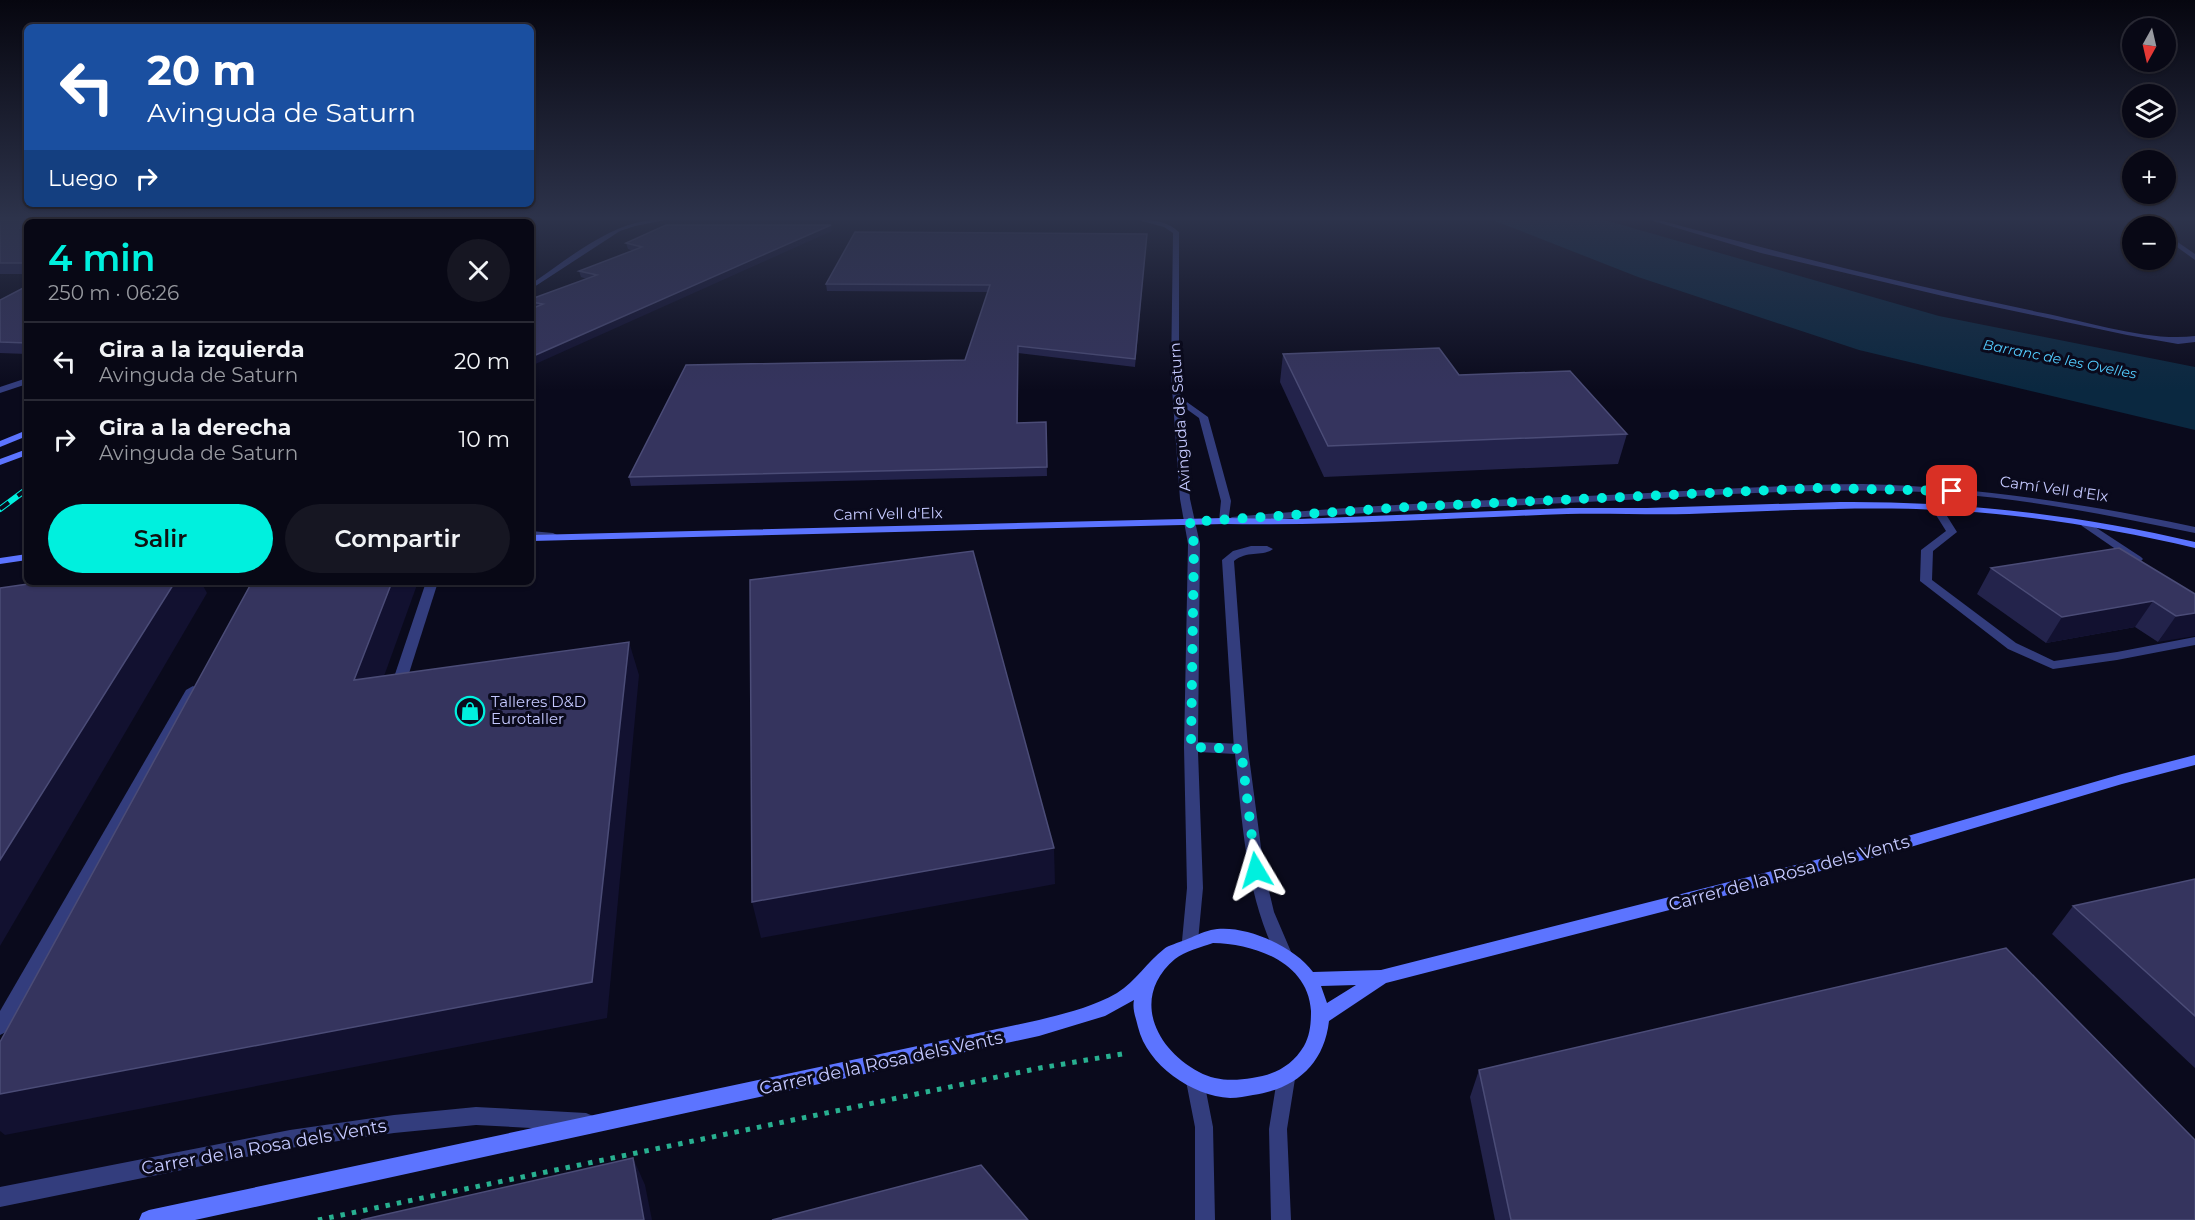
<!DOCTYPE html>
<html lang="es">
<head>
<meta charset="utf-8">
<style>
	:root { --surface:#080815; --page:#161622; --text:#f1f3f6; --muted:#989aa0; --line:#292934; --accent:#00f0de }
	body { margin:0; font-family:Montserrat,sans-serif; background:var(--page); color:var(--text); height:100vh; display:flex; flex-direction:column; font-size:22px; white-space:nowrap }
	* { box-sizing:border-box; margin:0 }
	p { font-size:20px; color:var(--muted) }
	.icon { flex:none; width:33px; height:33px; fill:none; stroke:currentColor; stroke-width:2; stroke-linecap:round; stroke-linejoin:round }
	.map { position:relative; flex:1; overflow:hidden }
	.side { position:absolute; left:24px; top:219px; width:510px; height:366px; display:flex; flex-direction:column; background:var(--surface); border-radius:9px; box-shadow:0 2px 4px #0004,0 0 0 2px var(--line) }
	.side>* { flex:none }
	.banner { position:absolute; left:24px; top:24px; width:510px; height:183px; border-radius:9px; box-shadow:0 2px 4px #0004,0 0 0 2px var(--line); background:#1a4fa0; color:#fff; overflow:hidden }
	.needle { width:39px; rotate:188deg }
	.tools { position:absolute; left:2122px; top:18px; display:grid; gap:12px }
	.tools a { display:grid; place-items:center; width:54px; height:54px; border-radius:50%; background:var(--surface); box-shadow:0 2px 4px #0004,0 0 0 2px var(--line); font-size:30px }
	.pin { position:absolute; display:grid; place-items:center; width:51px; height:51px; color:#fff; margin:-26px; border-radius:12px; box-shadow:0 3px 9px #0006 }
	.me { position:absolute; width:66px; margin:-33px; rotate:353deg; stroke-linejoin:round; filter:drop-shadow(0 0 4px #0008) }
	.turn { display:flex; align-items:center; gap:21px; height:126px; padding:0 24px; font-size:27px }
	.turn .icon { width:78px; height:78px; stroke-width:2.5 }
	.turn b { display:block; font-size:42px; line-height:51px }
	.then { display:flex; align-items:center; height:57px; padding:0 24px; background:#0003; gap:12px; font-size:22px }
	.round { display:grid; place-items:center; flex:none; width:63px; height:63px; border-radius:32px; background:var(--page) }
	.head { display:flex; align-items:center; justify-content:space-between; height:102px; padding:0 24px }
	h1 { font-size:36px; font-weight:600; line-height:45px; color:var(--accent) }
	.primary-button { display:flex; gap:12px; margin-top:auto; padding:12px 24px }
	.primary-button a { flex:1; height:69px; border-radius:36px; background:var(--accent); color:#111; font-size:24px; font-weight:600; line-height:69px; text-align:center }
	.primary-button a+a { background:var(--page); color:var(--text) }
	ul { padding:0; list-style:none }
	li { display:flex; align-items:center; gap:18px; height:78px; padding:0 24px; border-top:2px solid var(--line) }
	li div { flex:1 }
	li b { display:block; font-size:22px }
	li em { font-style:normal }
	.map>svg:first-child { display:block }
	.water { fill:#0a2840 }
	.lines { fill:none; stroke-linecap:round; stroke-linejoin:round }
	.path-far1 { stroke:#28b090; stroke-width:2; stroke-dasharray:2 3; stroke-linecap:butt }
	.path { stroke:#28b090; stroke-width:5; stroke-dasharray:4.5 7; stroke-linecap:butt }
	.lane { fill:#333d7d; fill-rule:evenodd }
	.street { fill:#333d7d; fill-rule:evenodd }
	.secondary { fill:#5c74ff; fill-rule:evenodd }
	.rail-far1-casing { stroke:#00f0de; stroke-width:4.5 }
	.rail-casing { stroke:#00f0de; stroke-width:6 }
	.rail-far1 { stroke:#0a0a1c; stroke-width:3; stroke-dasharray:9; stroke-linecap:butt }
	.rail { stroke:#0a0a1c; stroke-width:4; stroke-dasharray:11; stroke-linecap:butt }
	.wall { fill:#23234b }
	.shaded-wall { fill:#121130 }
	.building { fill:#35345e; stroke:#4b4c77; stroke-width:1.5 }
	.route { stroke:#00f0de; stroke-width:10; stroke-dasharray:0 18 }
	.labels { text-anchor:middle; stroke-width:6; stroke-linejoin:round; paint-order:stroke }
	.far-water-label { font-size:14px; font-style:italic; fill:#53cdff; stroke:#0a0a1c }
	.street-label { font-size:15px; fill:#c5c9ff; stroke:#0a0a1c }
	.poi-label { font-size:15px; fill:#c5c9ff; stroke:#0a0a1c; text-anchor:start }
	.near-street-label { font-size:18px; fill:#c5c9ff; stroke:#0a0a1c }
</style>
</head>
<body>
<div class="map">
<svg width="2195" height="1220" viewBox="0 0 2195 1220">
	<rect width="100%" height="100%" fill="#0a0a1c"/>
	<path class="water" d="M1493 220H1605L1939 316 2195 367V430L1859 350 1638 277Z"/>
	<g class="lines">
		<g class="path-far1">
			<path d="M423 222 427 220"/>
			<path d="M452 222 455 220"/>
		</g>
		<path class="path" d="M318 1220 1040 1068 1128 1053"/>
		<g class="lane">
			<path d="M1650 220H1659C1786 255 1914 286 2043 313 2088 322 2150 342 2195 336V342L2178 344 2127 335 1943 296 1761 253Z"/>
			<path d="M2135 220H2143L2154 226H2146Z"/>
			<path d="M2166 234 2195 254V260L2166 239Z"/>
			<path d="M1177 395 1208 417 1231 501 1228 523H1220L1219 521 1221 501 1199 418 1174 400V396Z"/>
			<path d="M1936 504 1940 505 1957 532 1933 551 1932 580 2016 643 2054 661 2117 652 2195 637V645L2117 660 2053 669 2008 649 1920 581 1921 550 1946 531 1931 507Z"/>
			<path d="M2086 521 2141 557 2143 559 2141 561H2133L2082 526 2081 524Z"/>
			<path d="M1251 546H1267L1273 549C1262 557 1247 550 1234 561L1248 749 1246 752H1236L1234 749 1222 560 1233 551Z"/>
			<path d="M426 582H438L404 689 397 693 392 692 390 689Z"/>
			<path d="M193 686 200 690 6 1032 0 1035V1011L186 690Z"/>
		</g>
		<g class="street">
			<path d="M236 220H320L321 221 235 222Z"/>
			<path d="M650 220H665L635 226 620 231 531 289V284C568 259 606 226 650 220Z"/>
			<path d="M1138 220C1153 219 1168 222 1179 232V374L1190 499 1200 544 1198 742 1241 744 1246 746 1248 749 1264 870 1274 912 1292 954 1290 959 1284 961 1278 959C1245 893 1243 825 1235 754L1198 752 1203 888 1198 941 1196 946 1190 948 1184 946 1182 941 1187 888 1184 747 1188 544 1180 499 1171 374 1173 233 1164 227Z"/>
			<path d="M27 378V384L0 393V387Z"/>
			<path d="M1863 484C1978 487 2082 503 2195 527V533C2116 517 2036 500 1955 494 1832 485 1709 496 1586 502 1468 508 1350 512 1232 523L1227 520 1232 517C1350 506 1468 501 1586 496 1678 492 1770 485 1863 484Z"/>
			<path d="M531 531 553 533 559 536 553 539 531 537Z"/>
			<path d="M1286 1071 1292 1073 1295 1079 1287 1129 1291 1220H1271L1269 1129 1277 1079 1280 1073Z"/>
			<path d="M1195 1073 1201 1075 1204 1081 1213 1127 1215 1220H1195V1127L1186 1081 1189 1075Z"/>
			<path d="M476 1107 586 1113 593 1116 595 1122 593 1128 586 1131 476 1125 394 1133 290 1148 0 1207V1187L290 1130 394 1115Z"/>
		</g>
		<g class="secondary">
			<path d="M481 220H489L487 222H479Z"/>
			<path d="M506 220H514L512 222H504Z"/>
			<path d="M27 430V436L0 447V441Z"/>
			<path d="M27 449V455L0 465V459Z"/>
			<path d="M1840 502C1961 501 2078 515 2195 542V548C2117 530 2038 516 1958 511 1869 505 1779 511 1689 514 1648 515 1607 513 1567 514 1452 518 1338 526 1224 524L531 541V535L1224 518 1298 519 1570 508H1647Z"/>
			<path d="M27 554V560L0 564V558Z"/>
			<path d="M2195 755V765L2122 784 1887 854 1386 983 1329 1021C1324 1065 1295 1089 1253 1095 1246 1096 1238 1098 1230 1098 1192 1096 1147 1065 1138 1027 1136 1018 1132 1009 1134 1000L1105 1016 1039 1036 195 1220H139L142 1213 149 1210 1039 1020C1066 1013 1093 1007 1117 993 1136 981 1147 962 1164 949 1169 945 1178 943 1185 940 1193 937 1202 932 1211 930 1243 923 1294 946 1313 972L1381 970 1887 842 2122 774ZM1213 943C1255 944 1308 962 1311 1011 1311 1024 1310 1035 1304 1046 1292 1066 1274 1075 1252 1078 1234 1081 1215 1081 1199 1072 1154 1048 1131 996 1175 959 1185 951 1202 947 1213 943ZM1356 985 1327 1003 1321 986Z"/>
		</g>
		<g class="rail-far1-casing">
			<path id="rail-far1" d="M381 222 384 220"/>
		</g>
		<g class="rail-casing">
			<path id="rail" d="M0 509 27 489"/>
		</g>
		<use href="#rail-far1" class="rail-far1"/>
		<use href="#rail" class="rail"/>
	</g>
	<g class="wall">
		<path d="M0 220 27 222V274H0Z"/>
		<path d="M832 231 533 309 531 308V299L587 279 581 277 579 271 633 251 628 249 626 243Z"/>
		<path d="M1147 234 1135 367 1018 353V423L1046 422 1047 476 631 486 629 477 965 360 988 292 827 291 826 284Z"/>
		<path d="M27 286V354L0 353V300Z"/>
		<path d="M1283 354 1459 375 1627 434 1618 464 1324 477 1280 382Z"/>
		<path d="M1991 568 2195 594 2158 642 2135 627 2046 643 1977 594Z"/>
		<path d="M2195 879V1068L2052 934 2073 906Z"/>
		<path d="M1479 1070 2195 1220H1495L1470 1097Z"/>
	</g>
	<g class="shaded-wall">
		<path d="M831 225 832 231 531 366V357Z"/>
		<path d="M175 582H201L207 593 0 946V860Z"/>
		<path d="M392 582H418L370 715 354 680Z"/>
		<path d="M2153 601 2135 627 2046 643 2062 617Z"/>
		<path d="M2195 613V636L2158 642 2176 616Z"/>
		<path d="M629 642 639 675 607 1018 5 1135 0 1131V1094Z"/>
		<path d="M1054 848 1055 884 761 938 752 902Z"/>
		<path d="M633 1158 645 1185 652 1220H644Z"/>
	</g>
	<g class="building">
		<path d="M0 220H251L252 222H27V263H0Z"/>
		<path d="M666 225H831L531 357V309L543 304 531 302V299L597 275 579 271 642 247 626 243Z"/>
		<path d="M855 232 1147 234 1135 359 1018 346 1017 423 1046 422 1047 467 629 477 686 365 965 360 990 285 826 284Z"/>
		<path d="M27 286V343L0 342V300Z"/>
		<path d="M1439 348 1459 375 1570 371 1627 434 1328 446 1283 354Z"/>
		<path d="M2119 548 2195 594V613L2176 616 2153 601 2062 617 1991 568Z"/>
		<path d="M973 551 1054 848 752 902 750 580Z"/>
		<path d="M42 582H175L0 860V588Z"/>
		<path d="M252 582H392L354 680 629 642 592 982 0 1094V1042Z"/>
		<path d="M2195 879V1016L2073 906Z"/>
		<path d="M2006 948 2195 1140V1220H1511L1479 1070Z"/>
		<path d="M633 1158 644 1220H361Z"/>
		<path d="M981 1165 1028 1220H772Z"/>
	</g>
	<linearGradient id="sky" x2="0" y2="1"><stop stop-color="#06060f"/><stop offset="0.56" stop-color="#2d334b"/><stop offset="1" stop-color="#2d334b" stop-opacity="0"/></linearGradient>
	<rect width="2195" height="390" fill="url(#sky)"/>
	<g class="lines">
		<path class="route" d="M1256 870 1241 749 1191 747 1194 544 1190 522 1407 507 1818 488 1952 491"/>
	</g>
	<defs>
		<g id="shop-ring" transform="scale(1.5)"><circle r="9.5" fill="#0a0a1c" stroke="#00f0de" stroke-width="1.5"/><path d="M-5-2.5h2.3a2.7 3.5 0 0 1 5.4 0H5L5.5 6h-11ZM-1.5-2.5h3a1.5 2.3 0 0 0-3 0Z" fill="#00f0de"/></g>
	</defs>
	<g fill-rule="evenodd">
		<use href="#shop-ring" x="470" y="711"/>
	</g>
	<g class="labels">
		<g class="far-water-label">
			<text transform="translate(2060 359) rotate(11)" y="5">Barranc de les Ovelles</text>
		</g>
		<g class="street-label">
			<text transform="translate(1180 417) rotate(-94)" y="5">Avinguda de Saturn</text>
			<text transform="translate(2054 489) rotate(8)" y="5">Camí Vell d'Elx</text>
			<text transform="translate(888 514) rotate(-1)" y="5">Camí Vell d'Elx</text>
		</g>
		<g class="poi-label">
			<text x="491" y="707">Talleres D&amp;D<tspan x="491" dy="17">Eurotaller</tspan></text>
		</g>
		<g class="near-street-label">
			<text transform="translate(1789 873) rotate(-15)" y="6">Carrer de la Rosa dels Vents</text>
			<text transform="translate(881 1063) rotate(-12)" y="6">Carrer de la Rosa dels Vents</text>
			<text transform="translate(264 1147) rotate(-10)" y="6">Carrer de la Rosa dels Vents</text>
		</g>
	</g>
</svg>
<div class="tools">
<a><svg class="needle" viewBox="-14 -14 28 28"><path d="M0-13l5 13h-10z" fill="#e53935"/><path d="M0 13l5-13h-10z" fill="#989aa0"/></svg></a>
<a><svg class="icon" aria-label="layers" viewBox="0 0 24 24"><path d="M12 4l9 5-9 5-9-5zM3 14l9 5 9-5"/></svg></a>
<a>+</a>
<a>−</a>
</div>
<div class="pin" style="left:1952px;top:491px;background:#d93025"><svg class="icon" aria-label="arrive" viewBox="0 0 24 24"><path d="M6 21V4h12l-3 4 3 4H6"/></svg></div>
<svg class="me" style="left:1256px;top:870px" viewBox="-20 -20 40 40"><path d="M0-17L14 15 0 8-14 15z" fill="#00f0de" stroke="#fff" stroke-width="4"/></svg>
<div class="banner">
<div class="turn"><svg class="icon" aria-label="left" viewBox="0 0 24 24"><path d="M17 20v-9H6M10 6l-5 5 5 5"/></svg><div><b>20 m</b>Avinguda de Saturn</div></div>
<div class="then">Luego<svg class="icon" aria-label="right" viewBox="0 0 24 24"><path d="M7 20v-9h11M14 6l5 5-5 5"/></svg></div>
</div>
<section class="side">
<div class="head"><div><h1>4 min</h1><p>250 m · 06:26</p></div><a class="round"><svg class="icon" aria-label="close" viewBox="0 0 24 24"><path d="M6 6l12 12M18 6L6 18"/></svg></a></div>
<ul>
<li><svg class="icon" aria-label="left" viewBox="0 0 24 24"><path d="M17 20v-9H6M10 6l-5 5 5 5"/></svg><div><b>Gira a la izquierda</b><p>Avinguda de Saturn</p></div><em>20 m</em></li>
<li><svg class="icon" aria-label="right" viewBox="0 0 24 24"><path d="M7 20v-9h11M14 6l5 5-5 5"/></svg><div><b>Gira a la derecha</b><p>Avinguda de Saturn</p></div><em>10 m</em></li>
</ul>
<div class="primary-button"><a>Salir</a><a>Compartir</a></div>
</section>
</div>
</body>
</html>
